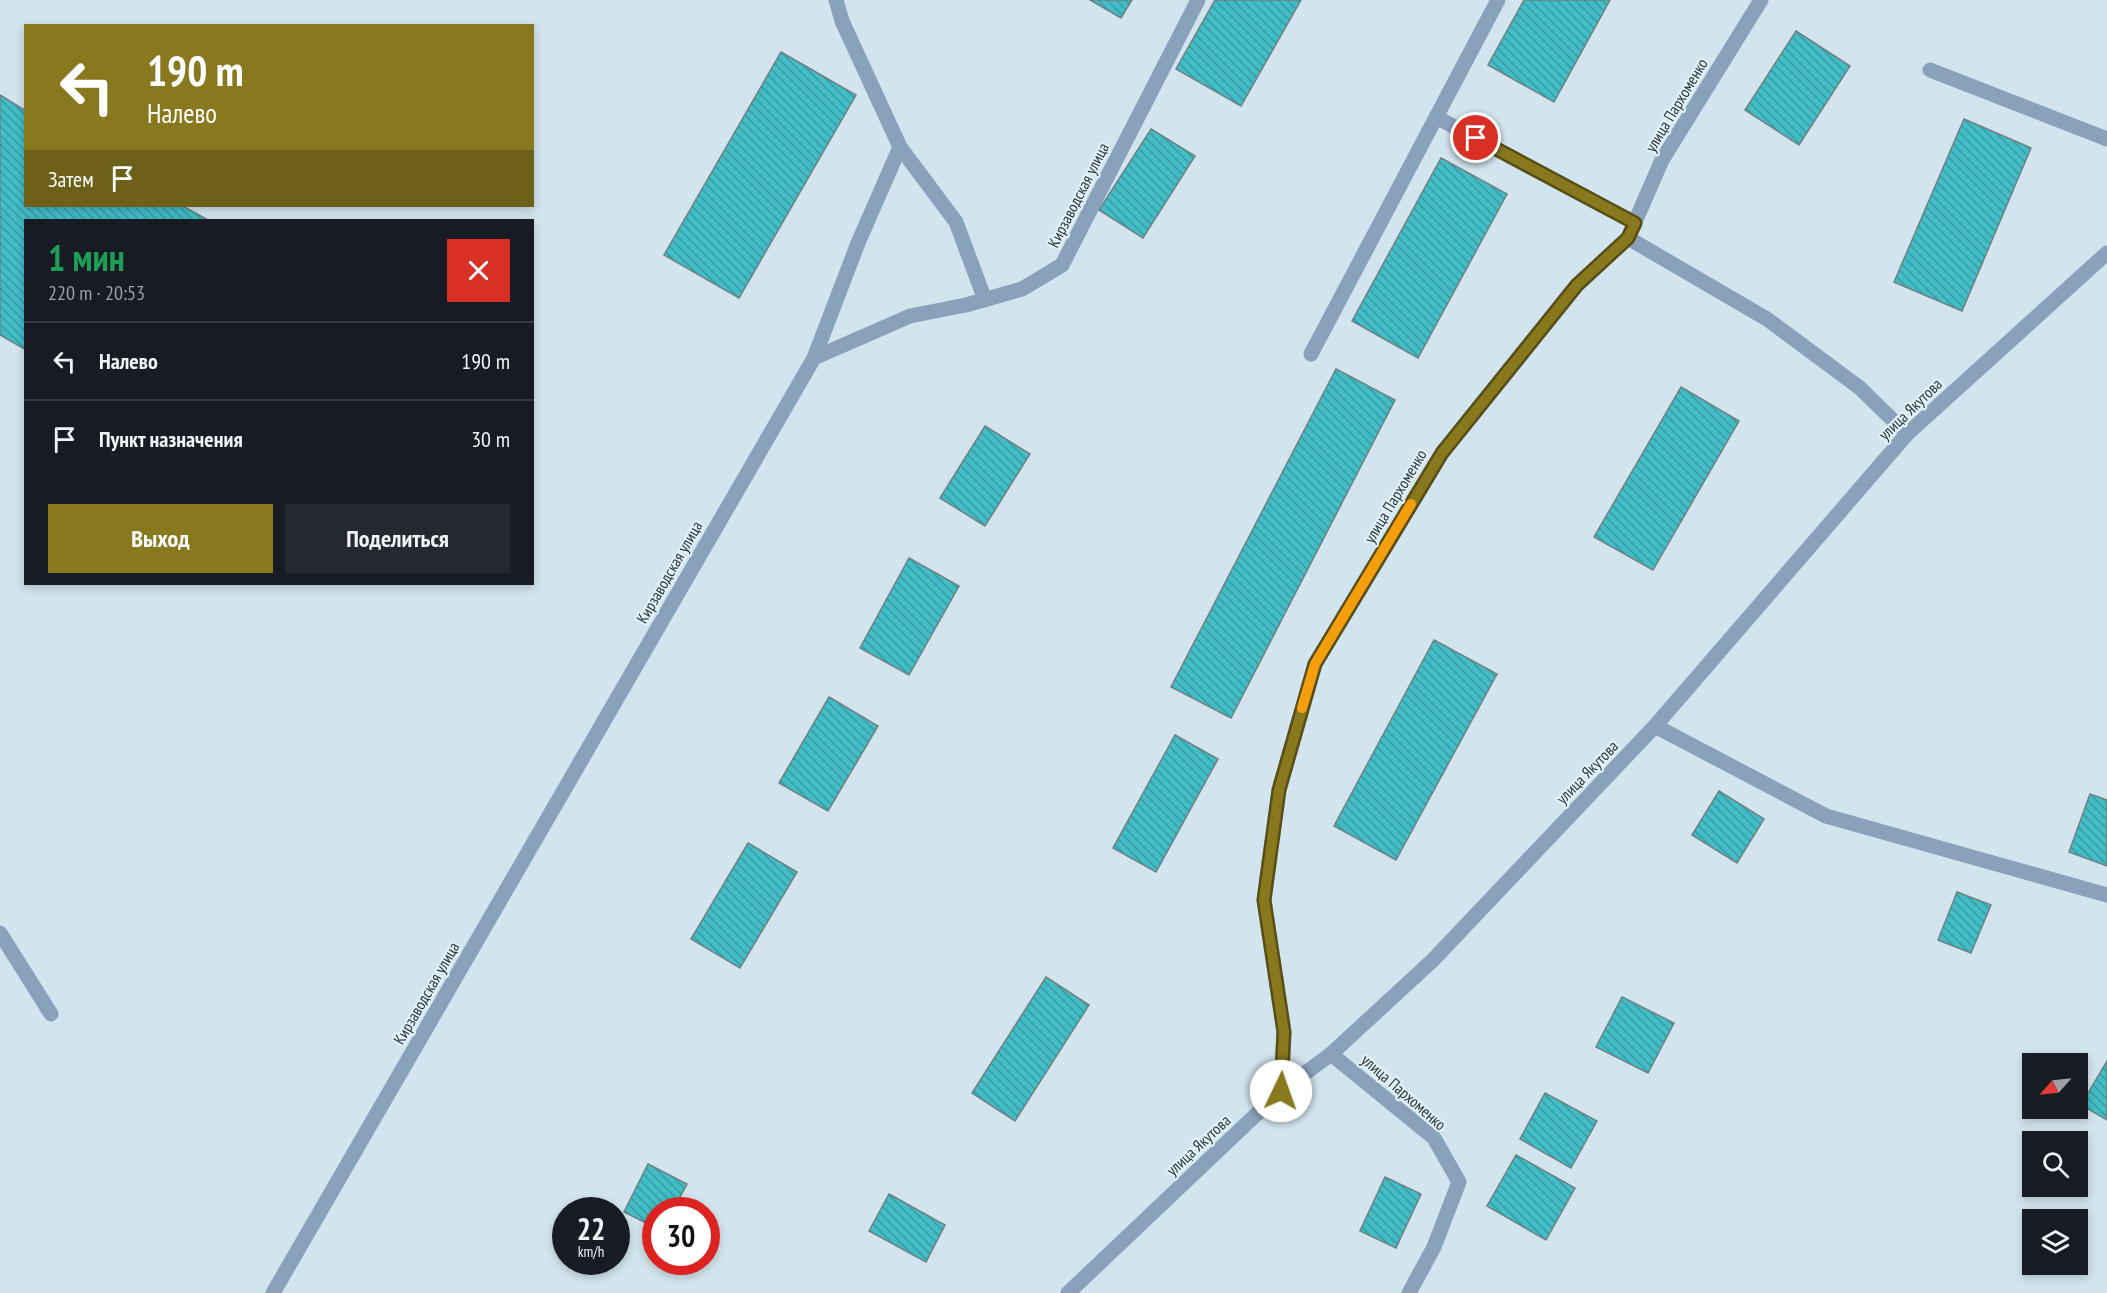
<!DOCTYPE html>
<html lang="ru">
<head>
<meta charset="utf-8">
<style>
	:root { --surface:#171b24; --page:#242831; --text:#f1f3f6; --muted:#9ea1a6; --line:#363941; --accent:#89791e }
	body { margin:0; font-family:"PT Sans Narrow",sans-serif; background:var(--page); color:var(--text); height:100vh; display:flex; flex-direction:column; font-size:22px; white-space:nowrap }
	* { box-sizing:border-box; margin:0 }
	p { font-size:20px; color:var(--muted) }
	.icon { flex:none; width:33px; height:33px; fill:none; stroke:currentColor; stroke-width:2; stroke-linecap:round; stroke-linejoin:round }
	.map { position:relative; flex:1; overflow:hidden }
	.details { position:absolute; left:24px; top:219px; width:510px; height:366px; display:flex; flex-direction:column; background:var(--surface); border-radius:0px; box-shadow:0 3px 9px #0003 }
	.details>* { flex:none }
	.hud { position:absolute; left:24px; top:24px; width:510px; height:183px; border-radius:0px; box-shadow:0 3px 9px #0003; background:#89791e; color:#fff; overflow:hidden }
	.needle { width:39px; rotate:243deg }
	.tools { position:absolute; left:2022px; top:1053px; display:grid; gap:12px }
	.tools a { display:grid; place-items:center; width:66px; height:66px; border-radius:0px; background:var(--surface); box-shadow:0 3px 9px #0003; font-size:30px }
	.speed { position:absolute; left:552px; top:1197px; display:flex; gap:12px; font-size:30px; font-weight:700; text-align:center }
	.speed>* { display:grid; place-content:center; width:78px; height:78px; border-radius:50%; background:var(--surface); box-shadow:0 3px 9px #0003; line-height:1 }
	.speed small { font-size:15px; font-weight:400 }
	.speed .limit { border:9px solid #d22; background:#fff; color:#111 }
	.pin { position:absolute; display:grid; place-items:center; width:51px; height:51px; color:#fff; margin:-26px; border:3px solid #fff; border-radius:50%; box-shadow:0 2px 6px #0007 }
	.me { position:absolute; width:66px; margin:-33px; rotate:3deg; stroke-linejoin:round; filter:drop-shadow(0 0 4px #0008) }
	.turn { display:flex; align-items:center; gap:21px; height:126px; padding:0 24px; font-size:27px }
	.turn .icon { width:78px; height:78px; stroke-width:2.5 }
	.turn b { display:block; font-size:42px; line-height:51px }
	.then { display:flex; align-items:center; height:57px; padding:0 24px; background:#0003; gap:12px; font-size:22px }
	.round { display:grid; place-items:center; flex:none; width:63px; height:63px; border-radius:0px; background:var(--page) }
	.headline { display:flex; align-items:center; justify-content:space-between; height:102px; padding:0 24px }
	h1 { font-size:36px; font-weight:600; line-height:45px; color:#1e9e55 }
	.primary-button { display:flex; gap:12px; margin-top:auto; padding:12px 24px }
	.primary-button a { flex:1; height:69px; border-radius:0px; background:var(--accent); color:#fff; font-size:24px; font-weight:600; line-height:69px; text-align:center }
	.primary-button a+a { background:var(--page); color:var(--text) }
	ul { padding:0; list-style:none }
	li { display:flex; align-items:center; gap:18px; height:78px; padding:0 24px; border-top:2px solid var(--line) }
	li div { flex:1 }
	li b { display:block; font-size:22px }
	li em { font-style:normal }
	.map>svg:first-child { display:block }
	.building { fill:url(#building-back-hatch); stroke:#6e8183; stroke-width:1.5 }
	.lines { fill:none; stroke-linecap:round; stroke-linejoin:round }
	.service { stroke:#8aa1bc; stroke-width:15 }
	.minor { stroke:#8aa1bc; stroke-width:15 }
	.tertiary { stroke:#8aa1bc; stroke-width:15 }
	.route-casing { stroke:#594f14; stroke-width:15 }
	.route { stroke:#89791e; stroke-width:10 }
	.slow { stroke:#f59e0b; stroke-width:10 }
	.labels { text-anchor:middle; stroke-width:4.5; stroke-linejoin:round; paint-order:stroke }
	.street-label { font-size:16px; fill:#2d3438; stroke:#dff2fa }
</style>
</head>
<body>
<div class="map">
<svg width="2107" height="1293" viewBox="0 0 2107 1293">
	<defs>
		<pattern id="building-back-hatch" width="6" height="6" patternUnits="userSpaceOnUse" patternTransform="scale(1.5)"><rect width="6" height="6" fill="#42bdc6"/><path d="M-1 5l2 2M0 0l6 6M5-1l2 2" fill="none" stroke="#389aa2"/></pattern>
	</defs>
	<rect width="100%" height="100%" fill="#d2e4ed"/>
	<g class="building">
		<path d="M1090 0H1132L1121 18Z"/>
		<path d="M1215 0H1301L1241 106 1176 69Z"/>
		<path d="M1524 0H1610L1554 102 1488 65Z"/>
		<path d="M1796 31 1850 66 1799 145 1745 110Z"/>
		<path d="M781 52 856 95 739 298 664 255Z"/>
		<path d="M0 95 26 111V206H183L208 220H26V350L0 335Z"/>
		<path d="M1964 119 2031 148 1962 311 1894 282Z"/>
		<path d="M1151 129 1195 156 1143 238 1099 210Z"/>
		<path d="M1441 158 1507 194 1418 358 1352 321Z"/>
		<path d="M1336 369 1395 400 1231 718 1171 687Z"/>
		<path d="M1681 387 1739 421 1653 570 1594 537Z"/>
		<path d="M985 426 1030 454 985 526 940 498Z"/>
		<path d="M909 558 959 586 909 675 860 648Z"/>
		<path d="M1434 640 1497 674 1396 860 1334 826Z"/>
		<path d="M829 697 878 726 828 811 779 783Z"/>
		<path d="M1175 735 1218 759 1156 872 1113 848Z"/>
		<path d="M1719 791 1764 819 1737 863 1692 835Z"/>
		<path d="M2090 794 2107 800V866L2069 852Z"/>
		<path d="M748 843 797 872 740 968 691 939Z"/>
		<path d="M1957 892 1991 905 1971 953 1938 940Z"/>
		<path d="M1046 977 1089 1005 1015 1121 972 1093Z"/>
		<path d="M1622 997 1674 1023 1648 1073 1596 1047Z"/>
		<path d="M2107 1061V1120L2081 1105Z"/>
		<path d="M1545 1093 1597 1121 1571 1168 1520 1139Z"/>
		<path d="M1516 1155 1575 1188 1546 1240 1487 1206Z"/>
		<path d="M648 1164 687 1184 673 1210H656V1228L624 1212Z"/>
		<path d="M1385 1177 1421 1194 1396 1248 1360 1231Z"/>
		<path d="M889 1194 945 1225 926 1262 869 1231Z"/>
	</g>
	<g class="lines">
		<g class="service">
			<path d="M836 0 842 21 900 147 956 222 985 300"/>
			<path d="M1930 70 2107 139"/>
			<path d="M1436 117 1635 223"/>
			<path d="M1311 354 1498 0"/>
			<path d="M814 358 858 243 900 147"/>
			<path d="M0 933 51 1014"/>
		</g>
		<g class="minor">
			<path d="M1628 238 1767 319 1860 388 1907 434"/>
			<path d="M1655 726 1826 816 2107 895"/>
			<path d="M1331 1054 1434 1138 1459 1182 1434 1247 1409 1293"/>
			<path d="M1281 1091 1284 1032 1264 900 1279 790 1315 664 1442 453 1577 285 1628 238 1662 160 1761 0"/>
			<path d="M273 1293 814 358 910 316 966 305 1022 289 1062 265 1198 0"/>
		</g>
		<path class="tertiary" d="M1068 1293 1281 1091 1331 1054 1433 960 1655 726 1907 434 2107 253"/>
	</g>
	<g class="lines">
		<g class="route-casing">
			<path id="route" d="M1281 1091 1284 1032 1264 900 1279 790 1315 664 1442 453 1577 285 1628 238 1635 223 1476 138"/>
		</g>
		<use href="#route" class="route"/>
		<path class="slow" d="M1302 708 1315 664 1411 504"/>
	</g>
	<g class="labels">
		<g class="street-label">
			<text transform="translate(1676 105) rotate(-59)" y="6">улица Пархоменко</text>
			<text transform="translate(1078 195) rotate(-63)" y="6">Кирзаводская улица</text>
			<text transform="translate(1910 409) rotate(-44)" y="6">улица Якутова</text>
			<text transform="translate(1395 496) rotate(-59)" y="6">улица Пархоменко</text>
			<text transform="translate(669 572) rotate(-60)" y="6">Кирзаводская улица</text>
			<text transform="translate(1587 772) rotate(-46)" y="6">улица Якутова</text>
			<text transform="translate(426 993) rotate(-60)" y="6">Кирзаводская улица</text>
			<text transform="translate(1404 1092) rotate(41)" y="6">улица Пархоменко</text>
			<text transform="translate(1198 1145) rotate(-43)" y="6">улица Якутова</text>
		</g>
	</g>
</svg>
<div class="tools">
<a><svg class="needle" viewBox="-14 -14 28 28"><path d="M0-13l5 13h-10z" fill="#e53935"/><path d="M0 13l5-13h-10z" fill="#9ea1a6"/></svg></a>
<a><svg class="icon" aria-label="search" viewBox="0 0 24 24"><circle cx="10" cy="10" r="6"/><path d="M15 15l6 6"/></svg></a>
<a><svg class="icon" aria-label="layers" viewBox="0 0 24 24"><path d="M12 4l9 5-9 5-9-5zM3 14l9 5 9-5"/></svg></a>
</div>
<div class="speed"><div>22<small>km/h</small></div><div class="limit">30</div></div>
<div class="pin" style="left:1476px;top:138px;background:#d93025"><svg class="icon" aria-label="arrive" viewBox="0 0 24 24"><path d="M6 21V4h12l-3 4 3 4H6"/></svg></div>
<svg class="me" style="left:1281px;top:1091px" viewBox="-20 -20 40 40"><circle r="19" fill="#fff"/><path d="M0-13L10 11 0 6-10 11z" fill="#89791e"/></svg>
<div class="hud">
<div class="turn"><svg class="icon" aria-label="left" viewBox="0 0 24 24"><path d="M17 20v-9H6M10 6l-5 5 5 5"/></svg><div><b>190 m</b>Налево</div></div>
<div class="then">Затем<svg class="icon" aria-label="arrive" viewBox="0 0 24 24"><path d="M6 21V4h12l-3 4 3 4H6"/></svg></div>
</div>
<section class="details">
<div class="headline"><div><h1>1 мин</h1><p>220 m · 20:53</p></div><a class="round" style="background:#d93025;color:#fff"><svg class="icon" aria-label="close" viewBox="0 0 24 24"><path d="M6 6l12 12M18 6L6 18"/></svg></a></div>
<ul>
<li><svg class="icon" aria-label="left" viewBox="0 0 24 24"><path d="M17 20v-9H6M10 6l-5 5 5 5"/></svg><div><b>Налево</b></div><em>190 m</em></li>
<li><svg class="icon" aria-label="arrive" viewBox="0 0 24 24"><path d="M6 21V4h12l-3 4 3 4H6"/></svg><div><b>Пункт назначения</b></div><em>30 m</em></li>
</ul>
<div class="primary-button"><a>Выход</a><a>Поделиться</a></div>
</section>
</div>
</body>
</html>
